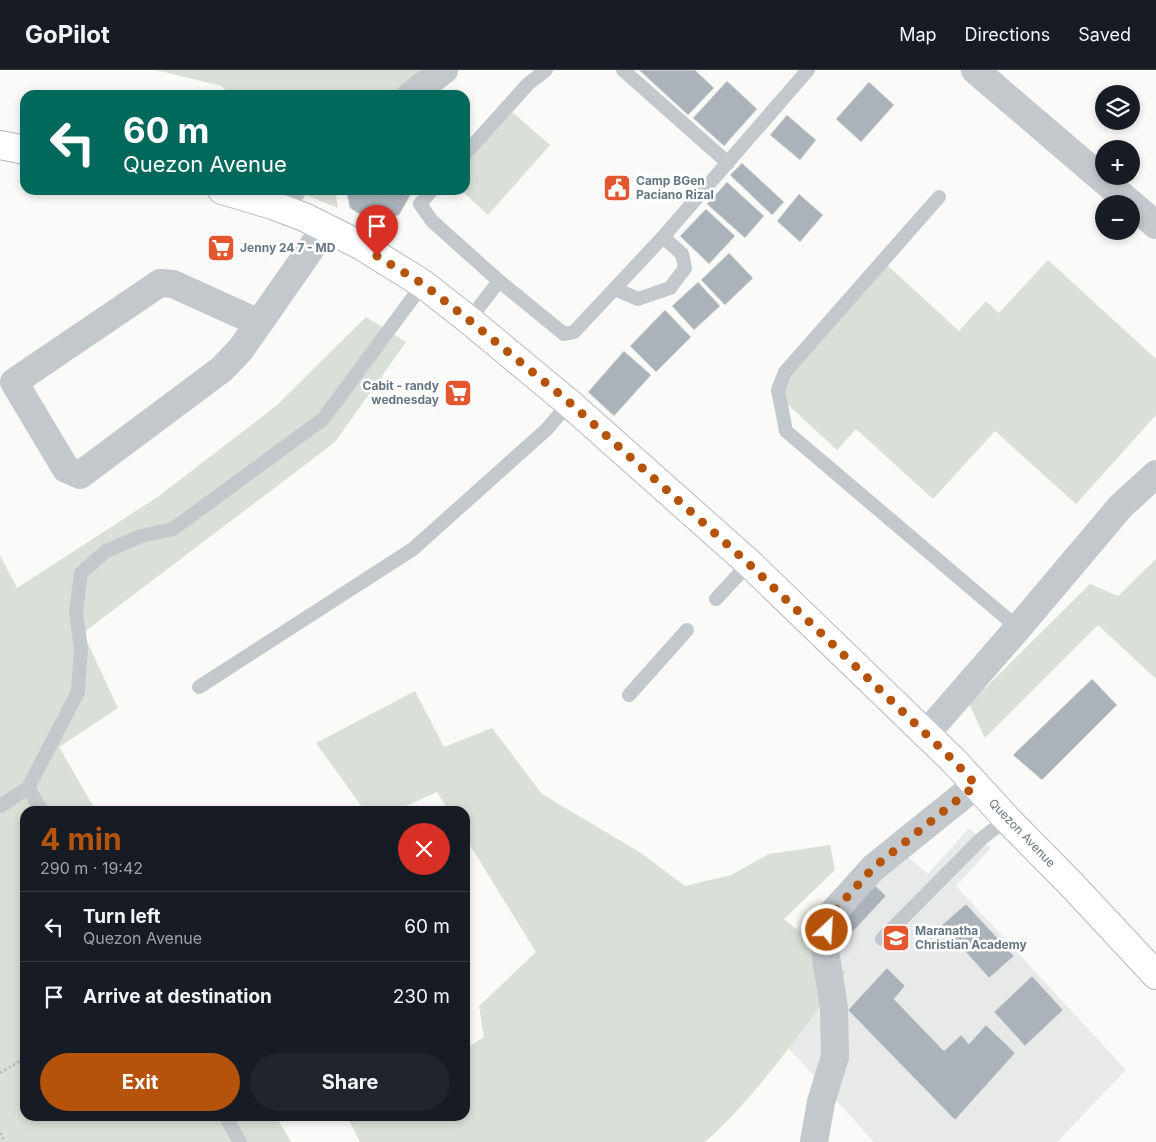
<!DOCTYPE html>
<html lang="en">
<head>
<meta charset="utf-8">
<style>
	:root { --surface:#171b24; --page:#20242c; --text:#f1f3f6; --muted:#9ea1a6; --line:#363941; --accent:#b45309 }
	body { margin:0; font-family:Inter,sans-serif; background:var(--page); color:var(--text); height:100vh; display:flex; flex-direction:column; font-size:19px; white-space:nowrap }
	* { box-sizing:border-box; margin:0 }
	p { font-size:16px; color:var(--muted) }
	.icon { flex:none; width:28px; height:28px; fill:none; stroke:currentColor; stroke-width:2; stroke-linecap:round; stroke-linejoin:round }
	.map { position:relative; flex:1; overflow:hidden }
	.panel { position:absolute; left:20px; top:736px; width:450px; height:315px; display:flex; flex-direction:column; background:var(--surface); border-radius:15px; box-shadow:0 2px 8px #0003 }
	.panel>* { flex:none }
	.top-card { position:absolute; left:20px; top:20px; width:450px; height:105px; border-radius:15px; box-shadow:0 2px 8px #0003; background:#00695c; color:#fff; overflow:hidden }
	.fabs { position:absolute; left:1095px; top:15px; display:grid; gap:10px }
	.fabs a { display:grid; place-items:center; width:45px; height:45px; border-radius:50%; background:var(--surface); box-shadow:0 2px 8px #0003; font-size:25px }
	.pin { position:absolute; display:grid; place-items:center; width:42px; height:42px; color:#fff; margin:-51px -21px; border-radius:50% 50% 50% 0; rotate:-45deg; box-shadow:0 0 5px #0007 }
	.pin .icon { rotate:45deg }
	.me { position:absolute; width:55px; margin:-28px; rotate:25deg; stroke-linejoin:round; filter:drop-shadow(0 0 4px #0008) }
	.turn { display:flex; align-items:center; gap:18px; height:105px; padding:0 20px; font-size:22px }
	.turn .icon { width:65px; height:65px; stroke-width:2.5 }
	.turn b { display:block; font-size:35px; line-height:42px }
	.round { display:grid; place-items:center; flex:none; width:52px; height:52px; border-radius:26px; background:var(--page) }
	.headline { display:flex; align-items:center; justify-content:space-between; height:85px; padding:0 20px }
	h1 { font-size:30px; font-weight:700; line-height:38px; color:var(--accent) }
	.button { display:flex; gap:10px; margin-top:auto; padding:10px 20px }
	.button a { flex:1; height:58px; border-radius:30px; background:var(--accent); color:#fff; font-size:20px; font-weight:700; line-height:58px; text-align:center }
	.button a+a { background:var(--page); color:var(--text) }
	ul { padding:0; list-style:none }
	li { display:flex; align-items:center; gap:15px; height:70px; padding:0 20px; border-top:1px solid var(--line) }
	li div { flex:1 }
	li b { display:block; font-size:19px }
	li em { font-style:normal }
	header { display:flex; align-items:center; gap:30px; box-sizing:border-box; height:70px; padding:0 25px; background:var(--surface); border-bottom:1px solid var(--line) }
	header strong { font-size:24px }
	nav { display:flex; gap:28px; margin-inline-start:auto; font-size:18px }
	.map>svg:first-child { display:block }
	.built { fill:#e8e9e9 }
	.green { fill:#dadfd7 }
	.building { fill:#aab3b9; stroke:#dcdcda }
	.lines { fill:none; stroke-linecap:round; stroke-linejoin:round }
	.secondary-casing { stroke:#b3babf; stroke-width:30 }
	.path { stroke:#bbbfc2; stroke-width:3; stroke-dasharray:2.5 2.5; stroke-linecap:butt }
	.service { stroke:#c3c8cc; stroke-width:14 }
	.minor { stroke:#c3c8cc; stroke-width:28 }
	.secondary { stroke:#fff; stroke-width:28 }
	.route { stroke:#b45309; stroke-width:9; stroke-dasharray:0 16.2 }
	.labels { text-anchor:middle; stroke-width:5; stroke-linejoin:round; paint-order:stroke }
	.poi-label { font-size:12px; font-weight:bold; fill:#657683; stroke:#fff; text-anchor:start }
	.street-label { font-size:12px; fill:#657683; stroke:#fff }
</style>
</head>
<body>
<header>
<strong>GoPilot</strong>
<nav><a>Map</a><a>Directions</a><a>Saved</a></nav>
</header>
<div class="map">
<svg width="1156" height="1072" viewBox="0 0 1156 1072">
	<rect width="100%" height="100%" fill="#fafaf8"/>
	<path class="built" d="M969 758 991 778 956 816 1126 1000 1057 1072H874L736 920 873 781 904 784 928 804Z"/>
	<g class="green">
		<path d="M156 0H422L420 7 397 25H229L222 16Z"/>
		<path d="M509 39 550 75 488 145 461 120H465V89Z"/>
		<path d="M308 120H335L338 138 303 124Z"/>
		<path d="M1048 190 1156 289V345L1076 434 995 361 933 429 856 359 837 380 773 321 887 195 959 261 986 231 999 243Z"/>
		<path d="M366 247 406 272 335 372 83 563 118 638 59 677 96 741H25V1046H276L291 1072H0V485L17 518 159 426 276 336Z"/>
		<path d="M1156 489V609L1098 555 985 668 969 634 1090 514 1118 526Z"/>
		<path d="M415 621 444 677 492 658 542 724 641 783 685 816 731 805 769 784 830 775 835 800 784 849 846 902C801 960 760 1023 705 1072H360L347 1046H465V979L484 967 479 936 536 882 465 767V741H449L437 722 394 741H365L316 673Z"/>
	</g>
	<g class="building">
		<path d="M639 0H695L714 18 688 45Z"/>
		<path d="M727 11 757 39 724 76 693 48Z"/>
		<path d="M869 12 894 35 861 72 836 49Z"/>
		<path d="M787 45 816 70 800 90 770 65Z"/>
		<path d="M742 93 784 132 772 145 730 105Z"/>
		<path d="M727 112 764 146 745 168 707 134Z"/>
		<path d="M346 120H410L411 124 399 145 370 151 350 138Z"/>
		<path d="M799 124 823 145 800 172 777 151Z"/>
		<path d="M706 139 735 166 709 194 680 166Z"/>
		<path d="M729 183 753 208 725 235 701 210Z"/>
		<path d="M698 212 720 236 694 260 672 236Z"/>
		<path d="M665 240 691 267 656 302 630 276Z"/>
		<path d="M624 281 651 305 614 346 588 322Z"/>
		<path d="M1092 609 1117 635 1042 710 1013 685Z"/>
		<path d="M861 802 886 826 826 890 801 863Z"/>
		<path d="M966 834 1014 886 989 908 942 855Z"/>
		<path d="M887 898 905 916 894 929 944 981 961 965 969 974 986 955 1015 983 955 1050 848 940Z"/>
		<path d="M1032 906 1063 940 1025 976 994 942Z"/>
	</g>
	<g class="lines">
		<g class="secondary-casing">
			<g id="secondary">
				<path d="M0 75 25 80"/>
				<path d="M222 120 272 135 304 147 362 176 423 214 469 250 569 333 749 493 954 691 1007 749 1072 815 1156 905"/>
			</g>
		</g>
		<g class="path">
			<path d="M0 1003 25 988"/>
			<path d="M0 1063 5 1072"/>
		</g>
		<g class="service">
			<path d="M623 0 728 93"/>
			<path d="M465 84 528 14 546 0"/>
			<path d="M432 120 420 134 432 151 499 211 564 264 574 262 663 167 808 0"/>
			<path d="M939 127 785 302 778 320 786 361 1018 558"/>
			<path d="M615 219 638 229 670 218 685 198 682 184 663 167"/>
			<path d="M469 250 499 211"/>
			<path d="M716 529 749 493"/>
			<path d="M199 617 413 479 547 359 569 333"/>
			<path d="M629 625 687 560"/>
			<path d="M0 736 28 718"/>
			<path d="M42 741 28 718 78 622 81 578 76 543 81 503 106 481 141 466 173 459 323 349 423 214"/>
			<path d="M882 869 981 769 1007 749"/>
			<path d="M225 1046 240 1072"/>
		</g>
		<g class="minor">
			<path d="M975 0 1156 155"/>
			<path d="M411 25 444 0"/>
			<path d="M272 135 292 120"/>
			<path d="M259 253 173 214 160 213 14 312 66 399 80 405 222 299 241 279 326 157"/>
			<path d="M925 665 1018 558 1121 436 1156 404"/>
			<path d="M814 1072 821 1032 835 987 834 938 824 874 830 846 873 798 976 715"/>
		</g>
		<use href="#secondary" class="secondary"/>
	</g>
	<g class="lines">
		<path class="route" d="M377 186 423 214 469 250 569 332 749 494 954 691 976 715 873 798 830 846 827 860"/>
	</g>
	<defs>
		<g id="civic-square" transform="scale(1.4375)"><rect x="-9" y="-9" width="18" height="18" rx="4" fill="#e4572e" stroke="#fff"/><path d="M-.6-6.5H3V-4.5H.6V-3L4-1V1h2V6H-6V1h2V-1L-.6-3ZM-1.2 2.5V6h2.4V2.5Z" fill="#fff"/></g>
		<g id="supermarket-square" transform="scale(1.4375)"><rect x="-9" y="-9" width="18" height="18" rx="4" fill="#e4572e" stroke="#fff"/><path d="M-6-5.5h2.5l.6 2H6L4.5 2H-2.5L-4.4-4H-6ZM-1.5 3.2a1.3 1.3 0 1 0 .1 0ZM3 3.2a1.3 1.3 0 1 0 .1 0Z" fill="#fff"/></g>
		<g id="school-square" transform="scale(1.4375)"><rect x="-9" y="-9" width="18" height="18" rx="4" fill="#e4572e" stroke="#fff"/><path d="M0-5L7-2L0 1L-7-2ZM-4 1L0 2.5L4 1V4Q0 6-4 4Z" fill="#fff"/></g>
	</defs>
	<g fill-rule="evenodd">
		<use href="#civic-square" x="617" y="118"/>
		<use href="#supermarket-square" x="221" y="178"/>
		<use href="#supermarket-square" x="458" y="323"/>
		<use href="#school-square" x="896" y="868"/>
	</g>
	<g class="labels">
		<g class="poi-label">
			<text x="636" y="115">Camp BGen<tspan x="636" dy="14">Paciano Rizal</tspan></text>
			<text x="240" y="182">Jenny 24 7 - MD</text>
			<text x="439" y="320" text-anchor="end">Cabit - randy<tspan x="439" dy="14">wednesday</tspan></text>
			<text x="915" y="865">Maranatha<tspan x="915" dy="14">Christian Academy</tspan></text>
		</g>
		<g class="street-label">
			<text transform="translate(1022 763) rotate(46)" y="4">Quezon Avenue</text>
		</g>
	</g>
</svg>
<div class="fabs">
<a><svg class="icon" aria-label="layers" viewBox="0 0 24 24"><path d="M12 4l9 5-9 5-9-5zM3 14l9 5 9-5"/></svg></a>
<a>+</a>
<a>−</a>
</div>
<div class="pin" style="left:377px;top:186px;background:#d93025"><svg class="icon" aria-label="arrive" viewBox="0 0 24 24"><path d="M6 21V4h12l-3 4 3 4H6"/></svg></div>
<svg class="me" style="left:827px;top:860px" viewBox="-20 -20 40 40"><circle r="17" fill="#b45309" stroke="#fff" stroke-width="3"/><path d="M0-11L8 9 0 5-8 9z" fill="#fff"/></svg>
<div class="top-card">
<div class="turn"><svg class="icon" aria-label="left" viewBox="0 0 24 24"><path d="M17 20v-9H6M10 6l-5 5 5 5"/></svg><div><b>60 m</b>Quezon Avenue</div></div>
</div>
<section class="panel">
<div class="headline"><div><h1>4 min</h1><p>290 m · 19:42</p></div><a class="round" style="background:#d93025;color:#fff"><svg class="icon" aria-label="close" viewBox="0 0 24 24"><path d="M6 6l12 12M18 6L6 18"/></svg></a></div>
<ul>
<li><svg class="icon" aria-label="left" viewBox="0 0 24 24"><path d="M17 20v-9H6M10 6l-5 5 5 5"/></svg><div><b>Turn left</b><p>Quezon Avenue</p></div><em>60 m</em></li>
<li><svg class="icon" aria-label="arrive" viewBox="0 0 24 24"><path d="M6 21V4h12l-3 4 3 4H6"/></svg><div><b>Arrive at destination</b></div><em>230 m</em></li>
</ul>
<div class="button"><a>Exit</a><a>Share</a></div>
</section>
</div>
</body>
</html>
